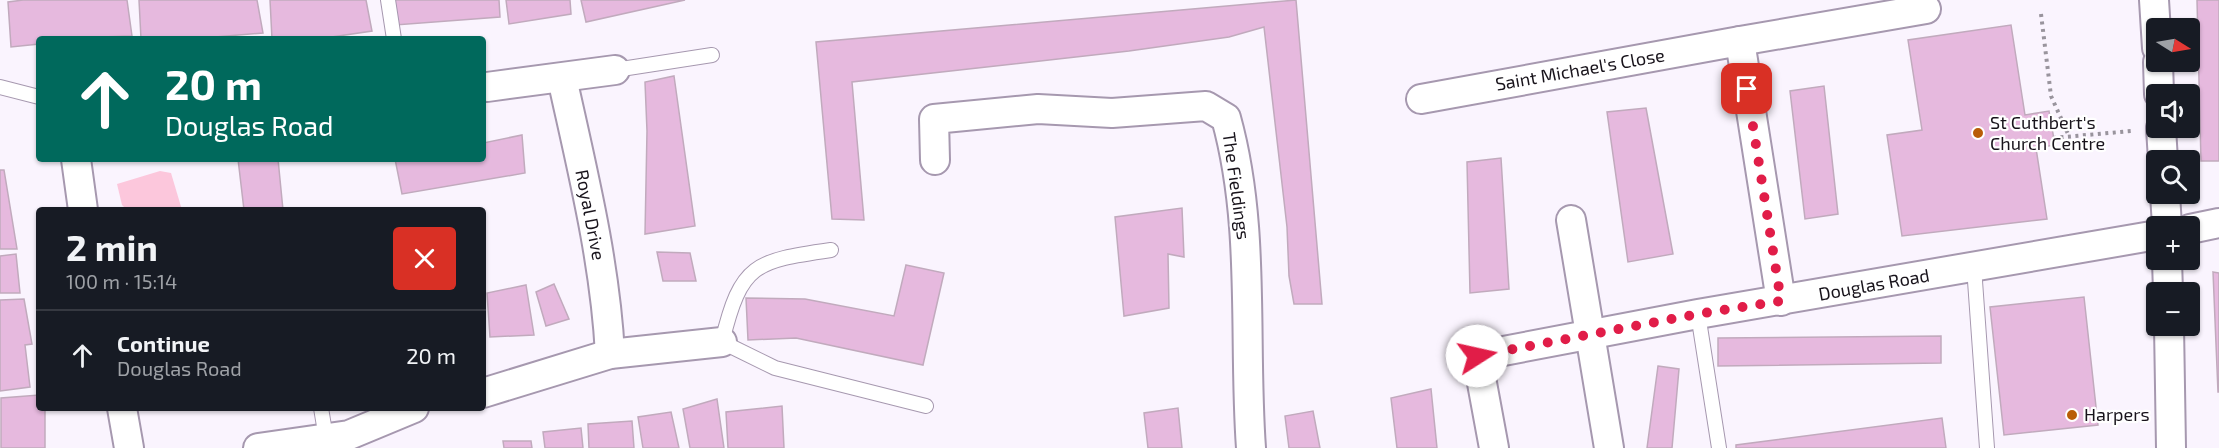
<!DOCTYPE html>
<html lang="en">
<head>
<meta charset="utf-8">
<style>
	:root { --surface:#171b24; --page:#20242c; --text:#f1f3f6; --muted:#9ea1a6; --line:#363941 }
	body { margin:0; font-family:"Exo 2",sans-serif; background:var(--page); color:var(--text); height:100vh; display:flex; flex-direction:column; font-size:22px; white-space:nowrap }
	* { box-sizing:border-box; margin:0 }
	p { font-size:20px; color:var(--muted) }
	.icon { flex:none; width:33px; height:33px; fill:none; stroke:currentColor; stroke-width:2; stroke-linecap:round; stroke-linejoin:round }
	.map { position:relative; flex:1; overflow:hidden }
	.details { position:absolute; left:36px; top:207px; width:450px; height:204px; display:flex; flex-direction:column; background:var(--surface); border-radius:6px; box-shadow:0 2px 4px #0004 }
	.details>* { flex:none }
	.guide { position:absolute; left:36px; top:36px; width:450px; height:126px; border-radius:6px; box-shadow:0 2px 4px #0004; background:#00695c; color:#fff; overflow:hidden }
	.needle { width:39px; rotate:101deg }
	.fabs { position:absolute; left:2146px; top:18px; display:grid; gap:12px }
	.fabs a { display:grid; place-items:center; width:54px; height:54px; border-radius:6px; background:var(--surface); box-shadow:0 2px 4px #0004; font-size:30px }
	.pin { position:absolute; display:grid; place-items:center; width:51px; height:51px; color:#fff; margin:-26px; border-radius:12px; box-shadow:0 3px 9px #0006 }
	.me { position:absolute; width:66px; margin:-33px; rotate:80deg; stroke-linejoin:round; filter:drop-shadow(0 0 4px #0008) }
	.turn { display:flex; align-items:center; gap:21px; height:126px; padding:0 30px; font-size:27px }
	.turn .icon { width:78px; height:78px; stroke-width:2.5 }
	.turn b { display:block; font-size:42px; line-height:51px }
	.round { display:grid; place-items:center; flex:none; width:63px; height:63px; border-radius:6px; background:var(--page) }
	.overview { display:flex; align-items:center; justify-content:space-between; height:102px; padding:0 30px }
	h1 { font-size:36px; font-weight:700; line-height:45px }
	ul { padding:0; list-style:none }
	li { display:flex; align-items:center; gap:18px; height:90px; padding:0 30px; border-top:2px solid var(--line) }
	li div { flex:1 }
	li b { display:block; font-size:22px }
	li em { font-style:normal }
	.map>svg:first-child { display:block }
	.green { fill:#fcc7dc }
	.building { fill:#e6b9de; stroke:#c1aabd; stroke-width:1.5 }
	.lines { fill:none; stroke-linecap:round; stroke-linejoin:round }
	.lane-casing { stroke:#a698af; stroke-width:16 }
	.street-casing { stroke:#a698af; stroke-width:32 }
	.path { stroke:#99949d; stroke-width:4; stroke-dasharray:3 4.5; stroke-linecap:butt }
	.lane { stroke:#fff; stroke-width:14 }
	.street { stroke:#fff; stroke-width:28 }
	.route { stroke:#e11d48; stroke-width:10; stroke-dasharray:0 18 }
	.poi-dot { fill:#b95d07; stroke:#fff; stroke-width:2 }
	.labels { text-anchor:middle; stroke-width:4.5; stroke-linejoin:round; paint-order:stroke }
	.street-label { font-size:18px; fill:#18131b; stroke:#fff }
	.poi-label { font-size:18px; fill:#18131b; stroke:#fff; text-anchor:start }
</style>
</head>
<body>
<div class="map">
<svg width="2219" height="448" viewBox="0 0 2219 448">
	<rect width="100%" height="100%" fill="#faf4fe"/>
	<path class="green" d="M160 171 171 173 182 210H127L122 205 117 184Z"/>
	<g class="building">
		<path d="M23 0H127L132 36 39 39V44L11 47 8 2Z"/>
		<path d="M139 0H257L263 33 192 39H141Z"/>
		<path d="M270 0H366L372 31 318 39H272Z"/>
		<path d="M393 0H499L500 17 395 25Z"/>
		<path d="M506 0H570L571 14 509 24Z"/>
		<path d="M581 0H685L586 22Z"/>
		<path d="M1296 0 1322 304H1294L1289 276 1287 227 1264 27 1229 37 1129 51 852 82 864 220 832 219 816 42Z"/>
		<path d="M2197 0H2219V161H2201Z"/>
		<path d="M2011 25 2025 115 2049 111 2055 145 2036 148 2047 219 1902 236 1887 135 1922 130 1908 40Z"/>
		<path d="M674 76 695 226 645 234 647 131 645 82Z"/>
		<path d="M1824 86 1838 214 1805 219 1790 91Z"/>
		<path d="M1646 108 1673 254 1628 262 1607 112Z"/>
		<path d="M522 135 525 173 402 194 395 159H483V143Z"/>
		<path d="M1501 158 1509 289 1470 293 1467 162Z"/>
		<path d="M238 159H278L283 210H244Z"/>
		<path d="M0 170H4L17 249H0Z"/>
		<path d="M1182 208 1184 257 1168 254 1169 308 1124 316 1115 217Z"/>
		<path d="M657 252 690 253 696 281H663Z"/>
		<path d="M16 254 20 293H0V256Z"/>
		<path d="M906 265 944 273 923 365 796 338 748 340 746 298 805 299 894 316Z"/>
		<path d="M2213 272 2219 273V392H2218Z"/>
		<path d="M554 284 569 319 546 326 536 292Z"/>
		<path d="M526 285 534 335 490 337 487 293Z"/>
		<path d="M2084 297 2098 425 2004 435 1990 307Z"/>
		<path d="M24 299 32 344 25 345 30 387 0 391V300Z"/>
		<path d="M1941 336V363L1718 366V338Z"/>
		<path d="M1658 366 1679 369 1672 448H1647Z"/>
		<path d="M1431 389 1437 448H1397L1391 398Z"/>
		<path d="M39 395V408H45V448H1V398Z"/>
		<path d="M717 399 724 448H690L683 409Z"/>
		<path d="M782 406 784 448H728L726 412Z"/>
		<path d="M1178 408 1182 448H1148L1144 413Z"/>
		<path d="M1313 411 1320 448H1289L1285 416Z"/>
		<path d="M671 412 679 448H643L638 417Z"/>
		<path d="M1942 418 1946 448H1736V445Z"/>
		<path d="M632 421 634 448H589L588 424Z"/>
		<path d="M581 428 583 448H545L543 432Z"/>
		<path d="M503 441H531L532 448H504Z"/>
	</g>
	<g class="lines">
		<g class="lane-casing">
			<g id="lane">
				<path d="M388 0 394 39"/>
				<path d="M615 70 712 55"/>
				<path d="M0 87 39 97"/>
				<path d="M831 250C755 261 741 263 722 342L775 368 926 406"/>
				<path d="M1974 267 1987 448"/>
				<path d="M1698 314 1719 448"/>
				<path d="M321 408 326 438"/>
			</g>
		</g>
		<g class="street-casing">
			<g id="street">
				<path d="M2154 0 2157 48"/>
				<path d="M1740 41 1926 9"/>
				<path d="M2158 62 2159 94"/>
				<path d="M562 78C582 169 605 260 610 354"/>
				<path d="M487 87 615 70"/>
				<path d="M1421 99 1740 41 1781 301"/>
				<path d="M2161 128 2163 160"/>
				<path d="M76 159 83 210"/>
				<path d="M935 160 934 119 1038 109 1112 113 1206 106 1226 118C1256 226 1243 338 1251 448"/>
				<path d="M2165 194 2167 226"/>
				<path d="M1571 220 1609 448"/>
				<path d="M2190 229 2219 223"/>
				<path d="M2167 260 2168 292"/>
				<path d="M2169 326 2171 448"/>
				<path d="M483 393 610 354 722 342"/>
				<path d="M122 408 129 448"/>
				<path d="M258 448 349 435 414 408"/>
				<path d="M1494 448 1477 356 1698 314 2157 235"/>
			</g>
		</g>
		<g class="path">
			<path d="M2041 14 2051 96 2069 136"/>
			<path d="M2053 138 2131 131"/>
		</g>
		<use href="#lane" class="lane"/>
		<use href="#street" class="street"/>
	</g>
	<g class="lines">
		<path class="route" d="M1477 356 1698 314 1781 301 1747 89"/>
	</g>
	<g class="poi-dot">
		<circle cx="1978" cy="133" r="6"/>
		<circle cx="2072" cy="415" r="6"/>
	</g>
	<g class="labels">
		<g class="street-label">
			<text transform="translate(1580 70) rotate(-10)" y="6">Saint Michael's Close</text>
			<text transform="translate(1236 186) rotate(82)" y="6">The Fieldings</text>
			<text transform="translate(590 215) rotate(79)" y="6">Royal Drive</text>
			<text transform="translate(1874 285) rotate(-10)" y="6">Douglas Road</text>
		</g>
		<g class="poi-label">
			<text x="1990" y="129">St Cuthbert's<tspan x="1990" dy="21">Church Centre</tspan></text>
			<text x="2084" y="421">Harpers</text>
		</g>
	</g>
</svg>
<div class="fabs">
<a><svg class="needle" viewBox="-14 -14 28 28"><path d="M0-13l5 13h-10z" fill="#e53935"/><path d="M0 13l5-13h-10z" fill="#9ea1a6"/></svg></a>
<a><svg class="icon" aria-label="sound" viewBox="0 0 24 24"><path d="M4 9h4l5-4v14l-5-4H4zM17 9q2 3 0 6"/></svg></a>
<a><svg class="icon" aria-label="search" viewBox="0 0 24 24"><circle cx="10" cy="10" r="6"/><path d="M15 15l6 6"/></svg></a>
<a>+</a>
<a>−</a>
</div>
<div class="pin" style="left:1747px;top:89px;background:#d93025"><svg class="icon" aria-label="arrive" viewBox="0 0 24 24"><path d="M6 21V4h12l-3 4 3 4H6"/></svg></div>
<svg class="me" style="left:1477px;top:356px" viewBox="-20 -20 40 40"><circle r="19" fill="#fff"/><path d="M0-13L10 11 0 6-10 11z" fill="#e11d48"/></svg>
<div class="guide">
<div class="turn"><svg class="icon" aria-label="ahead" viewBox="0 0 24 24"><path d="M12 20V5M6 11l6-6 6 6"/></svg><div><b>20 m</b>Douglas Road</div></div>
</div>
<section class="details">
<div class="overview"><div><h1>2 min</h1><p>100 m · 15:14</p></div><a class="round" style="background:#d93025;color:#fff"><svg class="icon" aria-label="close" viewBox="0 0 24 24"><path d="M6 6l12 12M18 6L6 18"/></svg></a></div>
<ul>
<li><svg class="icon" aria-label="ahead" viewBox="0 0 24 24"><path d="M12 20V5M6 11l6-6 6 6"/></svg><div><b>Continue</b><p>Douglas Road</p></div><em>20 m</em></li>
</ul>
</section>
</div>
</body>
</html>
